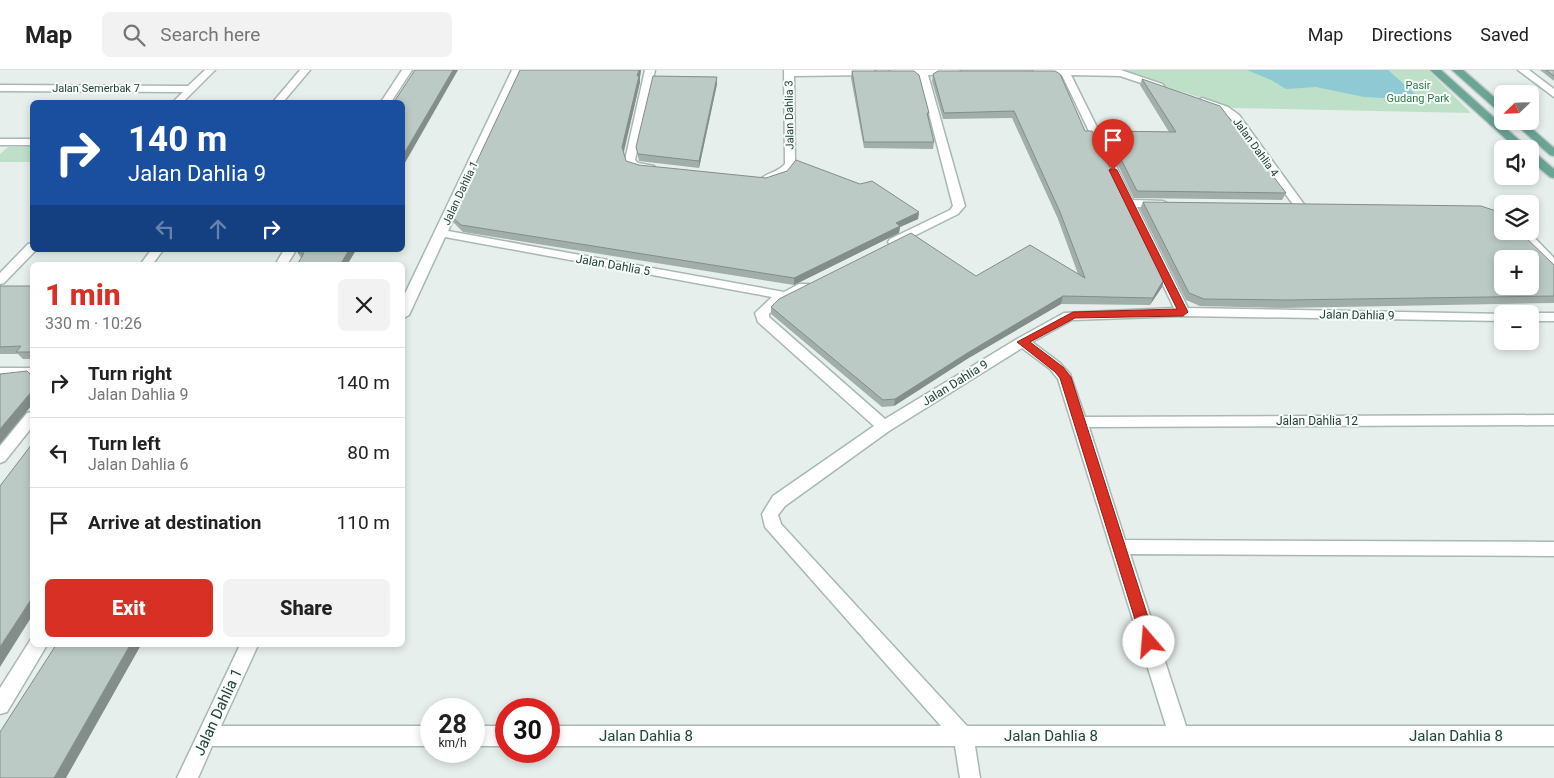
<!DOCTYPE html>
<html lang="en">
<head>
<meta charset="utf-8">
<style>
	:root { --surface:#fff; --page:#f2f2f2; --text:#222; --muted:#767676; --line:#e0e0e0; --accent:#d93025 }
	body { margin:0; font-family:Roboto,sans-serif; background:var(--page); color:var(--text); height:100vh; display:flex; flex-direction:column; font-size:19px; white-space:nowrap }
	* { box-sizing:border-box; margin:0 }
	p { font-size:16px; color:var(--muted) }
	.icon { flex:none; width:28px; height:28px; fill:none; stroke:currentColor; stroke-width:2; stroke-linecap:round; stroke-linejoin:round }
	.map { position:relative; flex:1; overflow:hidden }
	.details { position:absolute; left:30px; top:192px; width:375px; height:385px; display:flex; flex-direction:column; background:var(--surface); border-radius:8px; box-shadow:0 2px 8px #0003 }
	.details>* { flex:none }
	.banner { position:absolute; left:30px; top:30px; width:375px; height:152px; border-radius:8px; box-shadow:0 2px 8px #0003; background:#1a4fa0; color:#fff; overflow:hidden }
	.needle { width:32px; rotate:247deg }
	.tools { position:absolute; left:1494px; top:15px; display:grid; gap:10px }
	.tools a { display:grid; place-items:center; width:45px; height:45px; border-radius:8px; background:var(--surface); box-shadow:0 2px 8px #0003; font-size:25px }
	.speed { position:absolute; left:420px; top:628px; display:flex; gap:10px; font-size:25px; font-weight:700; text-align:center }
	.speed>* { display:grid; place-content:center; width:65px; height:65px; border-radius:50%; background:var(--surface); box-shadow:0 2px 8px #0003; line-height:1 }
	.speed small { font-size:12px; font-weight:400 }
	.speed .limit { border:8px solid #d22; background:#fff; color:#111 }
	.pin { position:absolute; display:grid; place-items:center; width:42px; height:42px; color:#fff; margin:-51px -21px; border-radius:50% 50% 50% 0; rotate:-45deg; box-shadow:0 0 5px #0007 }
	.pin .icon { rotate:45deg }
	.me { position:absolute; width:55px; margin:-28px; rotate:342deg; stroke-linejoin:round; filter:drop-shadow(0 0 4px #0008) }
	.turn { display:flex; align-items:center; gap:18px; height:105px; padding:0 15px; font-size:22px }
	.turn .icon { width:65px; height:65px; stroke-width:2.5 }
	.turn b { display:block; font-size:35px; line-height:42px }
	.lanes { display:flex; align-items:center; height:48px; padding:0 15px; background:#0003; justify-content:center; gap:25px; direction:ltr }
	.lanes .off { opacity:.35 }
	.round { display:grid; place-items:center; flex:none; width:52px; height:52px; border-radius:8px; background:var(--page) }
	.summary { display:flex; align-items:center; justify-content:space-between; height:85px; padding:0 15px }
	h1 { font-size:30px; font-weight:800; line-height:38px; color:var(--accent) }
	.action { display:flex; gap:10px; margin-top:auto; padding:10px 15px }
	.action a { flex:1; height:58px; border-radius:8px; background:var(--accent); color:#fff; font-size:20px; font-weight:800; line-height:58px; text-align:center }
	.action a+a { background:var(--page); color:var(--text) }
	ul { padding:0; list-style:none }
	li { display:flex; align-items:center; gap:15px; height:70px; padding:0 15px; border-top:1px solid var(--line) }
	li div { flex:1 }
	li b { display:block; font-size:19px }
	li em { font-style:normal }
	header { display:flex; align-items:center; gap:30px; box-sizing:border-box; height:70px; padding:0 25px; background:var(--surface); border-bottom:1px solid var(--line) }
	header strong { font-size:24px }
	nav { display:flex; gap:28px; margin-inline-start:auto; font-size:18px }
	.search { width:350px; height:45px; background:var(--page); display:flex; align-items:center; gap:12px; box-sizing:border-box; padding:0 18px; border-radius:8px; color:var(--muted); font-size:19px }
	.map>svg:first-child { display:block }
	.green { fill:#bfe0c8 }
	.water { fill:#8ec9d4 }
	.lines { fill:none; stroke-linecap:round; stroke-linejoin:round }
	.street-casing { stroke:#a8b8b2; stroke-width:3 }
	.primary-casing { stroke:#c2cac8; stroke-width:3 }
	.street { fill:#fff; fill-rule:evenodd }
	.primary { fill:#6aa596; fill-rule:evenodd }
	.wall { fill:#a1aea9 }
	.shaded-wall { fill:#838d89 }
	.building { fill:#bbcac4; stroke:#838d89; fill-rule:evenodd }
	.route { fill:#d93025; stroke:#8d1f18 }
	.labels { text-anchor:middle; stroke-width:4; stroke-linejoin:round; paint-order:stroke }
	.far-park-label { font-size:11px; fill:#2d7a4b; stroke:#f7fbf9 }
	.far-street-label { font-size:11px; fill:#24423a; stroke:#f7fbf9 }
	.street-label { font-size:12px; fill:#24423a; stroke:#f7fbf9 }
	.near-street-label { font-size:15px; fill:#24423a; stroke:#f7fbf9 }
</style>
</head>
<body>
<header>
<strong>Map</strong>
<div class="search"><svg class="icon" aria-label="search" viewBox="0 0 24 24"><circle cx="10" cy="10" r="6"/><path d="M15 15l6 6"/></svg>Search here</div>
<nav><a>Map</a><a>Directions</a><a>Saved</a></nav>
</header>
<div class="map">
<svg width="1554" height="708" viewBox="0 0 1554 708">
	<rect width="100%" height="100%" fill="#e6efeb"/>
	<g class="green">
		<path d="M922 0H1428L1471 43 1233 38 1126 4 923 2Z"/>
		<path d="M32 76V92H0V84L8 77Z"/>
	</g>
	<path class="water" d="M1247 0H1388L1422 30 1364 27 1316 17 1286 19 1271 10Z"/>
	<g class="lines">
		<g class="street-casing">
			<g id="street">
				<path d="M205 0H215L183 32H173L183 22 0 21V15L188 16Z"/>
				<path d="M300 0H310L283 32H273Z"/>
				<path d="M402 0H412L391 32H381Z"/>
				<path d="M512 0H522L448 161 784 222 799 214H809L810 217 809 220 778 235 769 244V247L885 349 1017 269 1064 243 1174 238 1062 5H1037L1032 2 1034 0H1121L1162 14 1164 16 1159 19 1120 6 1071 5 1133 130 1163 131 1169 134 1163 137H1137L1188 238 1506 244H1502V251L1183 246 1072 250 1032 272 1060 293 1070 304 1085 347 1554 345V355L1089 357 1125 470 1554 472V486L1130 484 1186 656H1554V676H975L980 708H960L955 676H549V656H941L765 457 762 444 773 426 874 356 758 252 755 243 772 227 445 167 409 245 402 249V230ZM1022 278 1050 299 1058 309 1166 656H967L781 454 778 445 785 436 889 361Z"/>
				<path d="M645 0H655L635 90 638 93 654 96 655 98 650 101 631 98 625 90Z"/>
				<path d="M784 0H874L876 2 871 5 794 6 795 95 786 106 767 112 761 109C768 102 777 103 785 94Z"/>
				<path d="M891 0H959L961 2 956 5H928L965 136 958 144 894 176 890 175 888 172 890 169 950 140 953 136 919 5H894L889 2Z"/>
				<path d="M1518 0H1529L1554 19V27Z"/>
				<path d="M1202 28 1228 37 1239 45 1303 133 1305 135 1303 137H1295L1231 49 1220 41 1199 33 1197 31Z"/>
				<rect x="0" y="69" width="32" height="6"/>
				<path d="M1515 161H1528L1554 188V199L1550 198Z"/>
				<path d="M32 173V180H36L4 213 0 214V203L28 174Z"/>
				<path d="M151 180H163L152 195H140Z"/>
				<path d="M284 180H296L287 195H275Z"/>
				<path d="M1530 243H1554V251H1530V244H1526Z"/>
				<rect x="0" y="298" width="32" height="10"/>
				<path d="M32 342V357L5 391 0 393V376L27 343Z"/>
				<path d="M31 569 32 575H47L7 642 0 644V618Z"/>
				<path d="M240 575H258L221 656H431V676H212L198 708H177Z"/>
				<rect x="474" y="656" width="32" height="20"/>
			</g>
		</g>
		<g class="primary-casing">
			<g id="primary">
				<path d="M1430 0H1441L1529 79H1517Z"/>
				<path d="M1452 0H1463L1502 34V42L1498 41Z"/>
				<path d="M1512 51H1523L1554 78V86L1550 85Z"/>
				<path d="M1530 81 1534 82 1554 99V108L1550 107 1530 90Z"/>
			</g>
		</g>
		<use href="#street" class="street"/>
		<use href="#primary" class="primary"/>
	</g>
	<g class="wall">
		<path d="M520 0H641L640 7V12L624 82 626 91 639 95 919 142 918 149 900 157 899 163 794 215 463 162 454 153 451 146Z"/>
		<path d="M1540 0H1554V11Z"/>
		<path d="M852 1 929 43V49L934 72 933 79 864 78 851 8Z"/>
		<path d="M933 4 1085 61 1164 209 1162 217 1150 235 1061 234 967 289 894 336 882 337 771 244V237L976 206 1078 204 1058 149 1012 48 943 49 932 11Z"/>
		<path d="M1142 9 1286 123 1282 130 1134 128 1105 68 1107 61 1169 62 1140 15Z"/>
		<path d="M717 14 699 98 639 91 636 77Z"/>
		<path d="M1143 132 1554 195V233L1283 238 1200 236 1186 230 1140 139Z"/>
		<path d="M356 180 347 195H297L301 188 298 183Z"/>
		<path d="M0 216H32V289H23L18 284H0Z"/>
	</g>
	<g class="shaded-wall">
		<path d="M453 0H458L402 98V87Z"/>
		<path d="M639 0H641L640 7V12L623 84 622 77Z"/>
		<path d="M717 7V14L699 98V91Z"/>
		<path d="M919 142 918 149 900 157 899 163 794 215V208L896 153Z"/>
		<path d="M349 180H356L347 195H340Z"/>
		<path d="M1164 209 1162 217 1150 235 1153 228Z"/>
		<path d="M1063 226 1061 234 967 289 894 336 895 329 969 282Z"/>
		<path d="M32 321V335L0 374V359Z"/>
		<path d="M32 528V546L0 597V577Z"/>
		<path d="M130 575H141L66 708H54Z"/>
	</g>
	<g class="building">
		<path d="M415 0H453L402 87V32H394Z"/>
		<path d="M520 0H639L637 6H639L622 77 626 91 639 95 766 108 787 101 796 90 860 114 872 111 919 142 896 153 900 156 794 208 461 155 451 146Z"/>
		<path d="M1546 0H1554V6Z"/>
		<path d="M852 1H914L919 5 929 43H927L934 72H864Z"/>
		<path d="M938 1H1055L1060 4 1085 61H1092L1164 209 1153 228 1063 226 969 282 895 329 883 330 771 237 779 229 911 163 976 206 1030 175 1085 208 1060 142 1014 41 944 43 933 4Z"/>
		<path d="M653 6 717 7 699 91 638 84 636 77Z"/>
		<path d="M1142 9 1220 36 1286 123 1137 121 1107 61 1176 62Z"/>
		<path d="M1143 132 1481 136 1499 142 1502 145V161H1519L1554 195V226L1287 230 1204 229 1189 223ZM1502 189H1530V216H1502Z"/>
		<path d="M300 180H349L340 195H297L304 183H298Z"/>
		<path d="M0 216H32V282H16L21 276 0 277Z"/>
		<path d="M27 301 32 306V321L0 359V304Z"/>
		<path d="M32 374V528L0 577V416Z"/>
		<path d="M56 575H130L54 708H0V662Z"/>
	</g>
	<path class="route" d="M1113 98 1117 100 1188 242 1183 246 1075 248 1030 272 1063 297 1071 307 1156 572 1154 576 1149 578 1144 576 1142 572 1060 308 1055 302 1017 272 1073 242 1177 239 1109 100Z"/>
	<g class="labels">
		<g class="far-park-label">
			<text x="1418" y="19">Pasir<tspan x="1418" dy="13">Gudang Park</tspan></text>
		</g>
		<g class="far-street-label">
			<text x="96" y="22">Jalan Semerbak 7</text>
			<text transform="translate(789 45) rotate(-91)" y="4">Jalan Dahlia 3</text>
			<text transform="translate(1256 77) rotate(54)" y="4">Jalan Dahlia 4</text>
			<text transform="translate(460 123) rotate(-65)" y="4">Jalan Dahlia 1</text>
		</g>
		<g class="street-label">
			<text transform="translate(613 195) rotate(10)" y="4">Jalan Dahlia 5</text>
			<text transform="translate(1357 245) rotate(1)" y="4">Jalan Dahlia 9</text>
			<text transform="translate(955 313) rotate(-32)" y="4">Jalan Dahlia 9</text>
			<text x="1317" y="355">Jalan Dahlia 12</text>
		</g>
		<g class="near-street-label">
			<text transform="translate(218 642) rotate(-65)" y="5">Jalan Dahlia 1</text>
			<text x="646" y="671">Jalan Dahlia 8</text>
			<text x="1051" y="671">Jalan Dahlia 8</text>
			<text x="1456" y="671">Jalan Dahlia 8</text>
		</g>
	</g>
</svg>
<div class="tools">
<a><svg class="needle" viewBox="-14 -14 28 28"><path d="M0-13l5 13h-10z" fill="#e53935"/><path d="M0 13l5-13h-10z" fill="#767676"/></svg></a>
<a><svg class="icon" aria-label="sound" viewBox="0 0 24 24"><path d="M4 9h4l5-4v14l-5-4H4zM17 9q2 3 0 6"/></svg></a>
<a><svg class="icon" aria-label="layers" viewBox="0 0 24 24"><path d="M12 4l9 5-9 5-9-5zM3 14l9 5 9-5"/></svg></a>
<a>+</a>
<a>−</a>
</div>
<div class="speed"><div>28<small>km/h</small></div><div class="limit">30</div></div>
<div class="pin" style="left:1113px;top:100px;background:#d93025"><svg class="icon" aria-label="arrive" viewBox="0 0 24 24"><path d="M6 21V4h12l-3 4 3 4H6"/></svg></div>
<svg class="me" style="left:1149px;top:572px" viewBox="-20 -20 40 40"><circle r="19" fill="#fff"/><path d="M0-13L10 11 0 6-10 11z" fill="#d93025"/></svg>
<div class="banner">
<div class="turn"><svg class="icon" aria-label="right" viewBox="0 0 24 24"><path d="M7 20v-9h11M14 6l5 5-5 5"/></svg><div><b>140 m</b>Jalan Dahlia 9</div></div>
<div class="lanes"><svg class="icon off" aria-label="left" viewBox="0 0 24 24"><path d="M17 20v-9H6M10 6l-5 5 5 5"/></svg><svg class="icon off" aria-label="ahead" viewBox="0 0 24 24"><path d="M12 20V5M6 11l6-6 6 6"/></svg><svg class="icon" aria-label="right" viewBox="0 0 24 24"><path d="M7 20v-9h11M14 6l5 5-5 5"/></svg></div>
</div>
<section class="details">
<div class="summary"><div><h1>1 min</h1><p>330 m · 10:26</p></div><a class="round"><svg class="icon" aria-label="close" viewBox="0 0 24 24"><path d="M6 6l12 12M18 6L6 18"/></svg></a></div>
<ul>
<li><svg class="icon" aria-label="right" viewBox="0 0 24 24"><path d="M7 20v-9h11M14 6l5 5-5 5"/></svg><div><b>Turn right</b><p>Jalan Dahlia 9</p></div><em>140 m</em></li>
<li><svg class="icon" aria-label="left" viewBox="0 0 24 24"><path d="M17 20v-9H6M10 6l-5 5 5 5"/></svg><div><b>Turn left</b><p>Jalan Dahlia 6</p></div><em>80 m</em></li>
<li><svg class="icon" aria-label="arrive" viewBox="0 0 24 24"><path d="M6 21V4h12l-3 4 3 4H6"/></svg><div><b>Arrive at destination</b></div><em>110 m</em></li>
</ul>
<div class="action"><a>Exit</a><a>Share</a></div>
</section>
</div>
</body>
</html>
